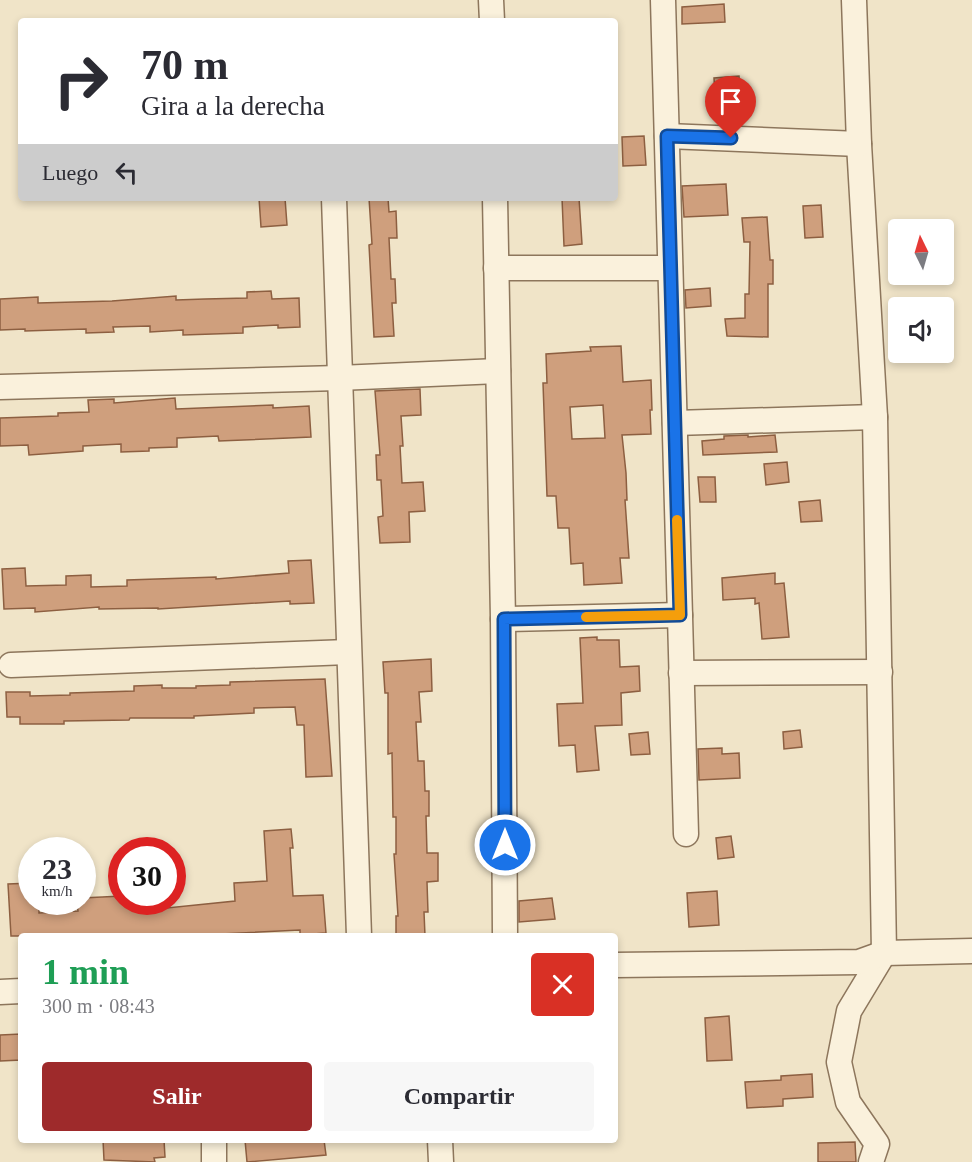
<!DOCTYPE html>
<html lang="es">
<head>
<meta charset="utf-8">
<style>
	:root { --surface:#fff; --page:#f7f7f7; --text:#2b2b33; --muted:#7c7c81; --accent:#9e2a2b }
	body { margin:0; font-family:"Times New Roman",serif; background:var(--page); color:var(--text); height:100vh; display:flex; flex-direction:column; font-size:22px; white-space:nowrap }
	* { box-sizing:border-box; margin:0 }
	p { font-size:20px; color:var(--muted) }
	.icon { flex:none; width:33px; height:33px; fill:none; stroke:currentColor; stroke-width:2; stroke-linecap:round; stroke-linejoin:round }
	.map { position:relative; flex:1; overflow:hidden }
	.panel { position:absolute; left:18px; top:933px; width:600px; height:210px; display:flex; flex-direction:column; background:var(--surface); border-radius:6px; box-shadow:0 3px 9px #0003 }
	.panel>* { flex:none }
	.banner { position:absolute; left:18px; top:18px; width:600px; height:183px; border-radius:6px; box-shadow:0 3px 9px #0003; background:#fff; color:var(--text); overflow:hidden }
	.needle { width:39px; rotate:355deg }
	.tools { position:absolute; left:888px; top:219px; display:grid; gap:12px }
	.tools a { display:grid; place-items:center; width:66px; height:66px; border-radius:6px; background:var(--surface); box-shadow:0 3px 9px #0003; font-size:30px }
	.speed { position:absolute; left:18px; top:837px; display:flex; gap:12px; font-size:30px; font-weight:700; text-align:center }
	.speed>* { display:grid; place-content:center; width:78px; height:78px; border-radius:50%; background:var(--surface); box-shadow:0 3px 9px #0003; line-height:1 }
	.speed small { font-size:15px; font-weight:400 }
	.speed .limit { border:9px solid #d22; background:#fff; color:#111 }
	.pin { position:absolute; display:grid; place-items:center; width:51px; height:51px; color:#fff; margin:-62px -26px; border-radius:50% 50% 50% 0; rotate:-45deg; box-shadow:0 0 6px #0007 }
	.pin .icon { rotate:45deg }
	.me { position:absolute; width:66px; margin:-33px; rotate:0deg; stroke-linejoin:round; filter:drop-shadow(0 0 4px #0008) }
	.turn { display:flex; align-items:center; gap:21px; height:126px; padding:0 24px; font-size:27px }
	.turn .icon { width:78px; height:78px; stroke-width:2.5 }
	.turn b { display:block; font-size:42px; line-height:51px }
	.then { display:flex; align-items:center; height:57px; padding:0 24px; background:#0003; gap:12px; font-size:22px }
	.round { display:grid; place-items:center; flex:none; width:63px; height:63px; border-radius:6px; background:var(--page) }
	.head { display:flex; align-items:center; justify-content:space-between; height:102px; padding:0 24px }
	h1 { font-size:36px; font-weight:600; line-height:45px; color:#1e9e55 }
	.action { display:flex; gap:12px; margin-top:auto; padding:12px 24px }
	.action a { flex:1; height:69px; border-radius:6px; background:var(--accent); color:#fff; font-size:24px; font-weight:600; line-height:69px; text-align:center }
	.action a+a { background:var(--page); color:var(--text) }
	.map>svg:first-child { display:block }
	.building { fill:#cf9f7d; stroke:#8d5f41; stroke-width:1.5; fill-rule:evenodd }
	.lines { fill:none; stroke-linecap:round; stroke-linejoin:round }
	.minor-casing { stroke:#8d765c; stroke-width:27 }
	.minor { stroke:#faf1dc; stroke-width:24 }
	.route-casing { stroke:#114b97; stroke-width:15 }
	.route { stroke:#1a73e8; stroke-width:10 }
	.slow { stroke:#f59e0b; stroke-width:10 }
</style>
</head>
<body>
<div class="map">
<svg width="972" height="1162" viewBox="0 0 972 1162">
	<rect width="100%" height="100%" fill="#f0e4c8"/>
	<g class="building">
		<path d="M724 4 725 22 682 24V7Z"/>
		<path d="M739 76 740 93 715 95 714 78Z"/>
		<path d="M644 136 646 165 623 166 622 137Z"/>
		<path d="M726 184 728 215 684 217 682 186Z"/>
		<path d="M259 198H285L287 225 261 227Z"/>
		<path d="M369 198H388L389 212 396 211 397 238H389L391 279H395L396 303H392L394 336 374 337 369 245 372 244Z"/>
		<path d="M562 198H579L582 244 564 246Z"/>
		<path d="M821 205 823 237 805 238 803 206Z"/>
		<path d="M767 217 770 260H773V284H768V337L727 336 725 319 745 318V294H749L750 242H744L742 218Z"/>
		<path d="M710 288 711 306 686 308 685 290Z"/>
		<path d="M271 291 272 299 299 298 300 327 278 328V325L243 327V333L183 335V330L150 332V326L113 327 114 332 86 333V329L25 331V329L0 330V299L38 297V303L112 301 176 296V300L205 299 247 298V292Z"/>
		<path d="M621 346 623 382 651 380 652 410H650L651 434 622 435 626 473 627 500H625L629 558H620L622 583 584 585 583 563 571 564 569 528H558L556 496H547L543 383H547L546 354 591 351 590 347ZM603 405 605 438 572 439 570 407Z"/>
		<path d="M420 389 421 415 401 416 403 446H400L402 483 423 482 425 511 409 512 410 542 380 543 378 517 383 516 381 480H377L376 455H380L375 391Z"/>
		<path d="M175 398 176 409 273 405V408L309 406 311 437 219 441 218 436 177 438V447L149 448V451L121 452V444L83 446V451L29 455 28 445 0 446V418L58 416V413L89 412 88 400 114 399V403Z"/>
		<path d="M748 435V437L775 435 777 452 703 455 702 441 724 439V436Z"/>
		<path d="M787 462 789 482 766 485 764 464Z"/>
		<path d="M698 477H715L716 502H700Z"/>
		<path d="M820 500 822 521 801 522 799 502Z"/>
		<path d="M311 560 314 603 290 604V601L158 609V608L99 609V607L35 612V608L4 609 2 569 25 568 26 586 66 585V576L91 575V587L127 586V580L187 578 216 577V579L289 573 288 561Z"/>
		<path d="M775 573V584L784 583 789 637 762 639 759 603 755 604V598L723 600 722 578Z"/>
		<path d="M597 637V640H619L620 667 639 666 640 691 621 693 622 725 595 726 599 770 577 772 575 745 559 746 557 704 583 703 580 638Z"/>
		<path d="M431 659 432 691 419 692 421 722H416L418 761H424L425 791H429V816H426L427 853H438V881L427 882 428 912H424L425 936H396V916H398L394 854H396V817H393L392 753 388 754V693H385L383 662Z"/>
		<path d="M325 679 332 776 306 777 304 725H297L295 707 254 708V713L194 716V718H130L129 720 64 721V724H20V717H7L6 692H30V696L70 695V693L134 691V686L162 685V688H196V686L230 685V682Z"/>
		<path d="M800 730 802 747 784 749 783 732Z"/>
		<path d="M648 732 650 754 631 755 629 734Z"/>
		<path d="M722 748V754L739 753 740 778 699 780 698 749Z"/>
		<path d="M291 829 293 848H290L293 896 323 895 326 933 300 935V930L181 936H11L8 884 32 883V902H39V913L78 911 77 902H82V898L122 896V902H133L134 904 166 902 167 908 235 901 234 883 267 881 264 831Z"/>
		<path d="M731 836 734 857 718 859 716 838Z"/>
		<path d="M717 891 719 925 689 927 687 893Z"/>
		<path d="M552 898 555 919 519 922V901Z"/>
		<path d="M729 1016 732 1060 707 1061 705 1018Z"/>
		<path d="M21 1034V1060L0 1061V1035Z"/>
		<path d="M812 1074 813 1097 783 1099V1106L747 1108 745 1082 781 1080V1076Z"/>
		<path d="M103 1140H164L165 1157 154 1158 155 1162 104 1160Z"/>
		<path d="M245 1140H324L326 1155 247 1162Z"/>
		<path d="M855 1142 856 1162H818V1143Z"/>
	</g>
	<g class="lines">
		<g class="minor-casing">
			<g id="minor">
				<path d="M491 0 492 21"/>
				<path d="M663 0 686 834"/>
				<path d="M854 0 859 144 875 417 884 953 849 1011 839 1062 848 1102 877 1144 871 1162"/>
				<path d="M667 136 859 144"/>
				<path d="M334 198 359 936"/>
				<path d="M495 198 503 619 505 936"/>
				<path d="M496 268H670"/>
				<path d="M0 387 339 378 498 371"/>
				<path d="M675 423 875 417"/>
				<path d="M503 619 680 615"/>
				<path d="M11 665 348 652"/>
				<path d="M681 673 880 672"/>
				<path d="M615 965 859 962 884 953 972 951"/>
				<path d="M0 992 21 991"/>
				<path d="M214 1140V1162"/>
				<path d="M440 1140 441 1162"/>
			</g>
		</g>
		<use href="#minor" class="minor"/>
	</g>
	<g class="lines">
		<g class="route-casing">
			<path id="route" d="M505 845 504 619 680 615 667 136 731 138"/>
		</g>
		<use href="#route" class="route"/>
		<path class="slow" d="M586 617 680 615 677 520"/>
	</g>
</svg>
<div class="tools">
<a><svg class="needle" viewBox="-14 -14 28 28"><path d="M0-13l5 13h-10z" fill="#e53935"/><path d="M0 13l5-13h-10z" fill="#7c7c81"/></svg></a>
<a><svg class="icon" aria-label="sound" viewBox="0 0 24 24"><path d="M4 9h4l5-4v14l-5-4H4zM17 9q2 3 0 6"/></svg></a>
</div>
<div class="speed"><div>23<small>km/h</small></div><div class="limit">30</div></div>
<div class="pin" style="left:731px;top:138px;background:#d93025"><svg class="icon" aria-label="arrive" viewBox="0 0 24 24"><path d="M6 21V4h12l-3 4 3 4H6"/></svg></div>
<svg class="me" style="left:505px;top:845px" viewBox="-20 -20 40 40"><circle r="17" fill="#1a73e8" stroke="#fff" stroke-width="3"/><path d="M0-11L8 9 0 5-8 9z" fill="#fff"/></svg>
<div class="banner">
<div class="turn"><svg class="icon" aria-label="right" viewBox="0 0 24 24"><path d="M7 20v-9h11M14 6l5 5-5 5"/></svg><div><b>70 m</b>Gira a la derecha</div></div>
<div class="then">Luego<svg class="icon" aria-label="left" viewBox="0 0 24 24"><path d="M17 20v-9H6M10 6l-5 5 5 5"/></svg></div>
</div>
<section class="panel">
<div class="head"><div><h1>1 min</h1><p>300 m · 08:43</p></div><a class="round" style="background:#d93025;color:#fff"><svg class="icon" aria-label="close" viewBox="0 0 24 24"><path d="M6 6l12 12M18 6L6 18"/></svg></a></div>
<div class="action"><a>Salir</a><a>Compartir</a></div>
</section>
</div>
</body>
</html>
